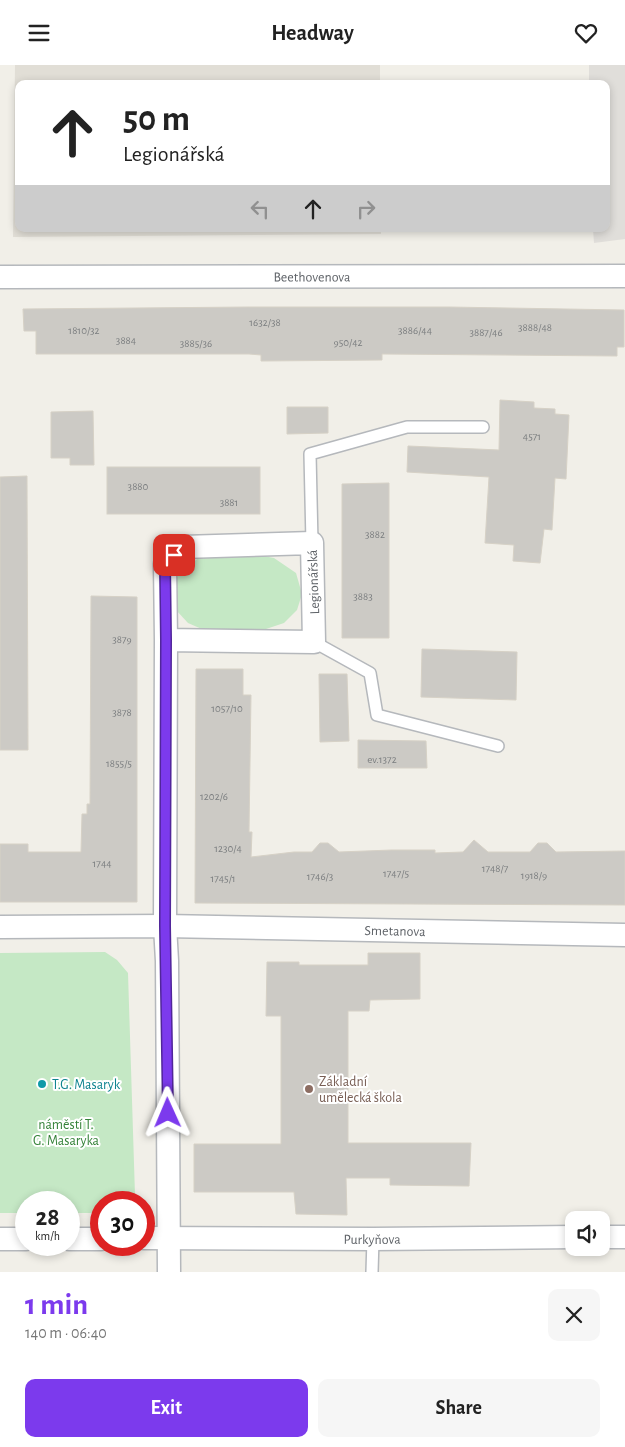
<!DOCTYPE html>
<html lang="en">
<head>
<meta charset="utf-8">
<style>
	:root { --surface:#fff; --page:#f6f6f6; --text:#222; --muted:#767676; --accent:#7c3aed }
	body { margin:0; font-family:"Alegreya Sans",sans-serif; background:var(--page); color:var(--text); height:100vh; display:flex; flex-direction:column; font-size:19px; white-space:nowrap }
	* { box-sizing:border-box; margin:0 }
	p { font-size:16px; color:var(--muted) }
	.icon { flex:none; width:28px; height:28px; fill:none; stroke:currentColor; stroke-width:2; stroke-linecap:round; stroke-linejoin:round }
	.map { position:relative; height:1207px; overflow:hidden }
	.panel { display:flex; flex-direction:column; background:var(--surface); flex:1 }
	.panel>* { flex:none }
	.top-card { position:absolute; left:15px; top:15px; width:595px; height:152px; border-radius:10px; box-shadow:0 2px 8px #0003; background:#fff; color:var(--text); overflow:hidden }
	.buttons { position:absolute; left:565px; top:1146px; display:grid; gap:10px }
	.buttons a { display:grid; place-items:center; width:45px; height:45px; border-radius:10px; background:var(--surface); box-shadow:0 2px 8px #0003; font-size:25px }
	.speed { position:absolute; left:15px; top:1126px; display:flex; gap:10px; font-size:25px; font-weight:700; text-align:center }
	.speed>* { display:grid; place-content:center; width:65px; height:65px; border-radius:50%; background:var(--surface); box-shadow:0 2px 8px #0003; line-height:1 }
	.speed small { font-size:12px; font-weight:400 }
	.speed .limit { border:8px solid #d22; background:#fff; color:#111 }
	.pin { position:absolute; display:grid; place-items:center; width:42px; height:42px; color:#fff; margin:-21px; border-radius:10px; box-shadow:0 2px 8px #0006 }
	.me { position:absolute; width:55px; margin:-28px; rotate:359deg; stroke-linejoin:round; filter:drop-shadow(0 0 4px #0008) }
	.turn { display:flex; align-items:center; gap:18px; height:105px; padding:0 25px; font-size:22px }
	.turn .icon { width:65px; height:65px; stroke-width:2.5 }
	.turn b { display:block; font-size:35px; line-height:42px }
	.lanes { display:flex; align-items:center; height:48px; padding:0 25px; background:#0003; justify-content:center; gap:25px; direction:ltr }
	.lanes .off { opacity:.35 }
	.round { display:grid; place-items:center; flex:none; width:52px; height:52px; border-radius:10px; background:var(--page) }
	.head { display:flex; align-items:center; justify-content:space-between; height:85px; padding:0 25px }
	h1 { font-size:30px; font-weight:700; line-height:38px; color:var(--accent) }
	.button { display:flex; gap:10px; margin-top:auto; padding:10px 25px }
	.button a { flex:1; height:58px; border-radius:10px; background:var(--accent); color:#fff; font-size:20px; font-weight:700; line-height:58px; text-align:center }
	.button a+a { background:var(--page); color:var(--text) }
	header { display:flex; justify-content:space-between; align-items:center; height:65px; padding:0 25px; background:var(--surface); font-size:22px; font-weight:700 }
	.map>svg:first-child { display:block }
	.industrial { fill:#e0deda }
	.education { fill:#e1ded6 }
	.green { fill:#c5e8c5 }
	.building { fill:#cccac5; stroke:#d6d1c6 }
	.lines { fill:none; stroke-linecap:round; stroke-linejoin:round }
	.lane-casing { stroke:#b5b8bc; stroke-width:14 }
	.street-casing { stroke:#b5b8bc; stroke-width:25 }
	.lane { stroke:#fff; stroke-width:11 }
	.street { stroke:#fff; stroke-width:22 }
	.route-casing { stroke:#51269a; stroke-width:12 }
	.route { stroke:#7c3aed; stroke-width:9 }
	.culture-dot { fill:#0f9aa8; stroke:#fff; stroke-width:2 }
	.education-dot { fill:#8d6e63; stroke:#fff; stroke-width:2 }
	.labels { text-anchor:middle; stroke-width:4; stroke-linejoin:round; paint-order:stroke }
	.number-label { font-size:11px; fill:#7a7d7f }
	.street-label { font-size:14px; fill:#5f6368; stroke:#fff }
	.education-label { font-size:14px; fill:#785e54; stroke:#fff; text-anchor:start }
	.culture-label { font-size:14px; fill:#0d838f; stroke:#fff; text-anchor:start }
	.park-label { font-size:14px; fill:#348238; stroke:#fff }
</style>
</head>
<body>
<header><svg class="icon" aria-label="menu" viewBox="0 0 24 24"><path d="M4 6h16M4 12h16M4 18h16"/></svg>Headway<svg class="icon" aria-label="heart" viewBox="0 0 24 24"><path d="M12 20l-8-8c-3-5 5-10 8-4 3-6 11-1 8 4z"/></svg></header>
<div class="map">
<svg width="625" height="1207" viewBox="0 0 625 1207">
	<rect width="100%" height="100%" fill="#f1efe8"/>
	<path class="industrial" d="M589 0H625V174L594 178 593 164H606V19H589Z"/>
	<path class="education" d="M15 0H380V19H19V164H381V169L13 172Z"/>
	<g class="green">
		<path d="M247 488 274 493 296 508 302 529 297 545 284 558 266 564 238 567 204 565 188 558 176 545 171 524 181 505 199 493Z"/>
		<path d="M105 887 117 895 128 908 135 1130 128 1137 101 1138V1148H69V1138H26V1148H0V888Z"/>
	</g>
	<g class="building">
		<path d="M249 242H449L624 245V282H617V291L382 289V295L261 296V290L249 289H36V266H24L23 244Z"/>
		<path d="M500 335 534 337V343L555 344V349L569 350 566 414 555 413 552 465 544 464 540 498 513 496 514 480 485 478 489 412 407 407 408 381 499 385Z"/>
		<path d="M287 342H328V368L287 369Z"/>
		<path d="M93 346 94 400H70V393H51V347Z"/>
		<rect x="107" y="402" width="153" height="47"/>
		<path d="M27 411 28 685H0V412Z"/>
		<path d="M389 418V573H342V419Z"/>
		<path d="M91 531 137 532V837H0V779H28V787H81L82 749H87V739H90Z"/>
		<path d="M422 584 517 587 516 635 421 632Z"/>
		<path d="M196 604H243V630H251L249 767H252L251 792 294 787H312L320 778H328L339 787 392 785H435V788L463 787 474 775 488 787H530L538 778H547L556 787 625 786V840L195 838Z"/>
		<path d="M319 609H347L349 676 320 677Z"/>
		<path d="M358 675 426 676 427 703H358Z"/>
		<path d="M368 888H420V934L370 935 369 946H348V1078H471L469 1121 390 1120V1113H346L347 1150 296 1149 294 1127H194V1079H281V951H266L267 897H299V900H368Z"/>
	</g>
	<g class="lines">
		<g class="lane-casing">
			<g id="lane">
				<path d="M312 478 310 389 407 362H483"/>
				<path d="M314 577 370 608 377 650 498 681"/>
				<path d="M372 1207 373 1174"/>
			</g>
		</g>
		<g class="street-casing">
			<g id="street">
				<path id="s1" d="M0 212 625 211"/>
				<path d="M166 575 314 577 312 478 183 482 165 499 166 575 165 861 167 896 169 1207"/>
				<path id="s2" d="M0 862 165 861 625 870"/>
				<path d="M601 1172H625"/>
				<path id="s3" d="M144 1173 373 1174 574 1172"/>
				<path d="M0 1174H26"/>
				<path d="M69 1174H101"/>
			</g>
		</g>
		<use href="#lane" class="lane"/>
		<use href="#street" class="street"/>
	</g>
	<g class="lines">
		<g class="route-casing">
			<path id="route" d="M168 1048 165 861 166 575 165 499 174 490"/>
		</g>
		<use href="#route" class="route"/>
	</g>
	<circle class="culture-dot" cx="42" cy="1019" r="5"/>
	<circle class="education-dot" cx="309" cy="1024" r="5"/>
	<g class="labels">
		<g class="number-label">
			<text x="265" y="261">1632/38</text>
			<text x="535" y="266">3888/48</text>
			<text x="84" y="269">1810/32</text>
			<text x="415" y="269">3886/44</text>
			<text x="486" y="271">3887/46</text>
			<text x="126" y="279">3884</text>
			<text x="348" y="281">950/42</text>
			<text x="196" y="282">3885/36</text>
			<text x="532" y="375">4571</text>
			<text x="138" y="425">3880</text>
			<text x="229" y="441">3881</text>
			<text x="375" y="473">3882</text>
			<text x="363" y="535">3883</text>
			<text x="122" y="578">3879</text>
			<text x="227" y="647">1057/10</text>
			<text x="122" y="651">3878</text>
			<text x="382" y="698">ev.1372</text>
			<text x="119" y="702">1855/5</text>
			<text x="214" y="735">1202/6</text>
			<text x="228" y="787">1230/4</text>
			<text x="102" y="802">1744</text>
			<text x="495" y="807">1748/7</text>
			<text x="396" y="812">1747/5</text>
			<text x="534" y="814">1918/9</text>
			<text x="320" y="815">1746/3</text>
			<text x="223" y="817">1745/1</text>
		</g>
		<g class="street-label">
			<text dy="5" stroke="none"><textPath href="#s1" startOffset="312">Beethovenova</textPath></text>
			<text transform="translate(313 517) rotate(-92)" y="5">Legionářská</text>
			<text dy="5" stroke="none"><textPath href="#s2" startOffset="395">Smetanova</textPath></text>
			<text dy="5" stroke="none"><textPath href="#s3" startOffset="228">Purkyňova</textPath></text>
		</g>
		<g class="education-label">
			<text x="319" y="1021">Základní<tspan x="319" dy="16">umělecká škola</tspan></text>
		</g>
		<g class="culture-label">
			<text x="52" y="1024">T.G. Masaryk</text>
		</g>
		<g class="park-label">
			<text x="66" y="1064">náměstí T.<tspan x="66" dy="16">G. Masaryka</tspan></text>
		</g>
	</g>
</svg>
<div class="buttons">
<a><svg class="icon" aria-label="sound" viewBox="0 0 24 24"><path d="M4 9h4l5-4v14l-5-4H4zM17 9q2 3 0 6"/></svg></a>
</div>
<div class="speed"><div>28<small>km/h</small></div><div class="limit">30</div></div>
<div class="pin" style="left:174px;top:490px;background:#d93025"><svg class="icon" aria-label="arrive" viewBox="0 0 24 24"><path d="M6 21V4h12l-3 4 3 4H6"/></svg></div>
<svg class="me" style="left:168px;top:1048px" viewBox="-20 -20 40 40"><path d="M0-17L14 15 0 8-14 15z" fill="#7c3aed" stroke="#fff" stroke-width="4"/></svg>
<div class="top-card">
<div class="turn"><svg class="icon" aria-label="ahead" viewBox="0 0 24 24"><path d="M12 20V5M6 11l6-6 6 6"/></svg><div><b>50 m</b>Legionářská</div></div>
<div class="lanes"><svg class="icon off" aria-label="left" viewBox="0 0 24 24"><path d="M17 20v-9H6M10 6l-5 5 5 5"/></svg><svg class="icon" aria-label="ahead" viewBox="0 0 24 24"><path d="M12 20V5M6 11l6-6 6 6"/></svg><svg class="icon off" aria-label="right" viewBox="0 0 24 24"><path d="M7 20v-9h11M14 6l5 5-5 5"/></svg></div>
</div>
</div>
<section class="panel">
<div class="head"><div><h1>1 min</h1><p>140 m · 06:40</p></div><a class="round"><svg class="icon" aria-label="close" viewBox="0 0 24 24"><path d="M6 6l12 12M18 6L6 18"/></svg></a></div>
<div class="button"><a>Exit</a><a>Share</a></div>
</section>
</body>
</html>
